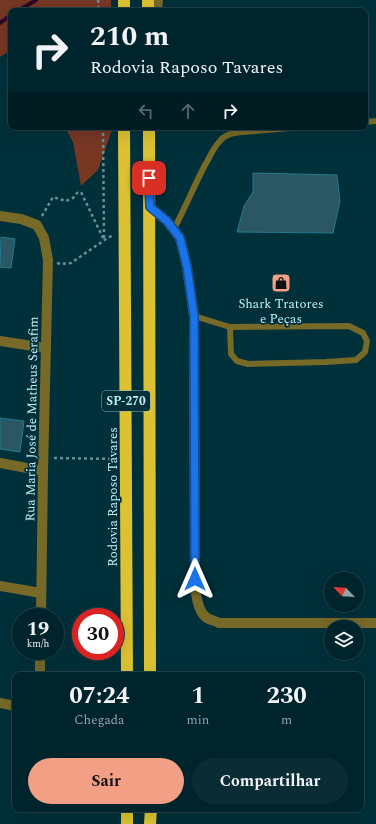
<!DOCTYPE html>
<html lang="pt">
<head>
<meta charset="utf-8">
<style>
	:root { --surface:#00242c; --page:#0a2c34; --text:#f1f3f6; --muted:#95a4a9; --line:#224148; --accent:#f39f85 }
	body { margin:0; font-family:Spectral,serif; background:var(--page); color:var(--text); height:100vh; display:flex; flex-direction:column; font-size:15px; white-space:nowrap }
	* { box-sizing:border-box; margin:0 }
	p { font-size:13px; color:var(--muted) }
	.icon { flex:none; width:22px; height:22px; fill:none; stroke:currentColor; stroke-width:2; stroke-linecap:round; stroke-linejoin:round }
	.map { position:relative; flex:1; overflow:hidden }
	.drawer { position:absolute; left:12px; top:672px; width:352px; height:140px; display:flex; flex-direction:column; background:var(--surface); border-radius:8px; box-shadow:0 4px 16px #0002,0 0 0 1px var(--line) }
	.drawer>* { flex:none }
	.banner { position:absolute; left:8px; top:8px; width:360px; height:122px; border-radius:8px; box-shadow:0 4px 16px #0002,0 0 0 1px var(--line); background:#00242c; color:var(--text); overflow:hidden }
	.needle { width:26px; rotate:295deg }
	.buttons { position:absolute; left:324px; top:572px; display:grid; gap:8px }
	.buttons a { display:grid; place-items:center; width:40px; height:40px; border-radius:50%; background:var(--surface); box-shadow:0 4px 16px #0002,0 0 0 1px var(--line); font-size:20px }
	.speed { position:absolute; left:12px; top:608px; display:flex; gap:8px; font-size:20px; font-weight:700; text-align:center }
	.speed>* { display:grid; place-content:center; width:52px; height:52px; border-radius:50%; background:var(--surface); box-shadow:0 4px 16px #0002,0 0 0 1px var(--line); line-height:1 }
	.speed small { font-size:10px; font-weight:400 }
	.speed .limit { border:6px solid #d22; background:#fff; color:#111 }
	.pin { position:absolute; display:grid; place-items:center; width:34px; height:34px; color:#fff; margin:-17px; border-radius:8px; box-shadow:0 2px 6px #0006 }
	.me { position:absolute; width:44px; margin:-22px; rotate:0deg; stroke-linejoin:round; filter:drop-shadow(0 0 3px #0008) }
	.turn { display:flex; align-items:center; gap:14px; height:84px; padding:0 16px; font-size:18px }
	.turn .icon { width:52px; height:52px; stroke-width:2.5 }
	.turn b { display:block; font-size:28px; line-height:34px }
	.lanes { display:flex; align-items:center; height:38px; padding:0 16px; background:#0003; justify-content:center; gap:20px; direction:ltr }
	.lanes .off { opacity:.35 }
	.eta { display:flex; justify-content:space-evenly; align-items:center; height:68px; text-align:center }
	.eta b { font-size:24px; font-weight:700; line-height:28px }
	.button { display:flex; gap:8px; margin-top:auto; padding:8px 16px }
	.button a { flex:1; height:46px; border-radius:24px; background:var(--accent); color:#111; font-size:16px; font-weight:700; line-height:46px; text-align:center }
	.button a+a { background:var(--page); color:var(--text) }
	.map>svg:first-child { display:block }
	.green { fill:#763723 }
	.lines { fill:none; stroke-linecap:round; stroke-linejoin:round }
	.stream { stroke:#2c0423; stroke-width:4 }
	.building { fill:#2a5763; stroke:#237a8f }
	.path { stroke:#65909b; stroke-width:2.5; stroke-dasharray:3 3; stroke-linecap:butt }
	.lane { stroke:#776928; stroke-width:6 }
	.street { stroke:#776928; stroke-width:10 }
	.highway { stroke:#dcc132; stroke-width:12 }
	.route-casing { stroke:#114b97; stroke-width:10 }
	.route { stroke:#1a73e8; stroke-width:7 }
	.labels { text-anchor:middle; stroke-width:3.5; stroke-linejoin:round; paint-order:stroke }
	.shield { fill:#00303a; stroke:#8bb4c0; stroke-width:1 }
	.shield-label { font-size:12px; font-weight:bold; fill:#c7edf9 }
	.poi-label { font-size:13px; fill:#c7edf9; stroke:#00303a }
	.street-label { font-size:13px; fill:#c7edf9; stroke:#00303a }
</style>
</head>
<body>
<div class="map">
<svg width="376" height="824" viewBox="0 0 376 824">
	<rect width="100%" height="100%" fill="#00303a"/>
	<g class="green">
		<path d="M0 0H111V11H11V50L0 57Z"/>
		<path d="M65 127H112V130L98 170 81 186 73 142Z"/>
	</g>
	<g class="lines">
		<g class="stream">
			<path d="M18 11 36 0"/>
			<path d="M0 23 11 15"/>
		</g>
	</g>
	<g class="building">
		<path d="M253 173 337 175 340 201 333 233 237 232 244 206 253 192Z"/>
		<path d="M1 237 15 239 11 268 0 267Z"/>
		<path d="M0 418 24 421 20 452 0 449Z"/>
	</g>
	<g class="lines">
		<g class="path">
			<path d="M98 0 99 11"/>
			<path d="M103 127 104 238"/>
			<path d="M42 216 53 197 66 201 73 198 77 193 81 192 104 240"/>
			<path d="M57 263 61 264 71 263 106 239 113 235"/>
			<path d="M54 458 115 459"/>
		</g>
		<g class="lane">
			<path d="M365 122 376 121"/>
			<path d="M174 229C185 208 194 186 205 165 210 157 213 148 220 141 225 134 234 133 242 132L304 127"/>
			<path d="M194 316 230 327 349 326 363 333 367 341 365 352 356 360 326 362 248 364 237 361 231 354 230 327"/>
		</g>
		<g class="street">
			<path d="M157 11 158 0"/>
			<path d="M150 207 167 221 180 238 187 267 194 316 195 588C197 598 198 612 207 618 210 620 216 621 219 623H376"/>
			<path d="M0 216 21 219 37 225 44 238 48 260 43 471 41 617"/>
			<path d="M0 341 46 348"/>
			<path d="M0 463 43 471"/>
			<path d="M0 586 41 593"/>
			<path d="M40 675V651"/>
			<path d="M0 703 15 706"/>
		</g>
		<g class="highway">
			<path d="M124 0V11"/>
			<path d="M148 0V11"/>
			<path d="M124 127 127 675"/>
			<path d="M149 127 150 675"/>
			<path d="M127 824V809"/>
			<path d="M150 824 151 809"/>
		</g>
	</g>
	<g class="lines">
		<g class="route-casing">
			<path id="route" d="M149 178 150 207 167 221 180 238 187 267 194 316 195 579"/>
		</g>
		<use href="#route" class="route"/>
	</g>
	<defs>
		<g id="shop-square" transform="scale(1)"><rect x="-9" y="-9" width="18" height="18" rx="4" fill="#f39f85" stroke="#00303a"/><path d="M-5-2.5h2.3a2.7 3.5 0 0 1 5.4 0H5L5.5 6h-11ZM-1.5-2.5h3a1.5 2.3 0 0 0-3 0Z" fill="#111"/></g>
	</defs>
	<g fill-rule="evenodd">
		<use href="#shop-square" x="281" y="283"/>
	</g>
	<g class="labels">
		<rect class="shield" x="102" y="391" width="48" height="20" rx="3"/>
		<g class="shield-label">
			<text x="126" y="405">SP-270</text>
		</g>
		<g class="poi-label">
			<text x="281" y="308">Shark Tratores<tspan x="281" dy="15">e Peças</tspan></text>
		</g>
		<g class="street-label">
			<text transform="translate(31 419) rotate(-89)" y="5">Rua Maria José de Matheus Serafim</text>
			<text transform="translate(112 497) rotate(-90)" y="5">Rodovia Raposo Tavares</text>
		</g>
	</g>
</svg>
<div class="buttons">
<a><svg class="needle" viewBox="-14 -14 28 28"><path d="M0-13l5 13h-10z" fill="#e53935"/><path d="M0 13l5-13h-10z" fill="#95a4a9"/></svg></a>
<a><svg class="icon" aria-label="layers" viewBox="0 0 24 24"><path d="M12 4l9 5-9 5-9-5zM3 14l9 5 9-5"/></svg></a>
</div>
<div class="speed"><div>19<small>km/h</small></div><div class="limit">30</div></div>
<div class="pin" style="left:149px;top:178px;background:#d93025"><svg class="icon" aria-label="arrive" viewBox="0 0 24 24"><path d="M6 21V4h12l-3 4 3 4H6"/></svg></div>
<svg class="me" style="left:195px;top:579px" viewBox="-20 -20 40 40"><path d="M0-17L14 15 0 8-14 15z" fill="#1a73e8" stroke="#fff" stroke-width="4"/></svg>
<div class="banner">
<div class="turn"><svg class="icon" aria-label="right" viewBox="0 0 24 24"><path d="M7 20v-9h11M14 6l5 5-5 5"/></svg><div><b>210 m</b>Rodovia Raposo Tavares</div></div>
<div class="lanes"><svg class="icon off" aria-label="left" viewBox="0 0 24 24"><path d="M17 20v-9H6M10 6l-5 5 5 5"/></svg><svg class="icon off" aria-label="ahead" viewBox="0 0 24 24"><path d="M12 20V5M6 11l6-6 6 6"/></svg><svg class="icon" aria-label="right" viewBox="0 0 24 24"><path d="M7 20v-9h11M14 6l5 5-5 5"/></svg></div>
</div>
<section class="drawer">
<div class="eta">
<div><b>07:24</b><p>Chegada</p></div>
<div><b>1</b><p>min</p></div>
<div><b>230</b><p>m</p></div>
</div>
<div class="button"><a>Sair</a><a>Compartilhar</a></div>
</section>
</div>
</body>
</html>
